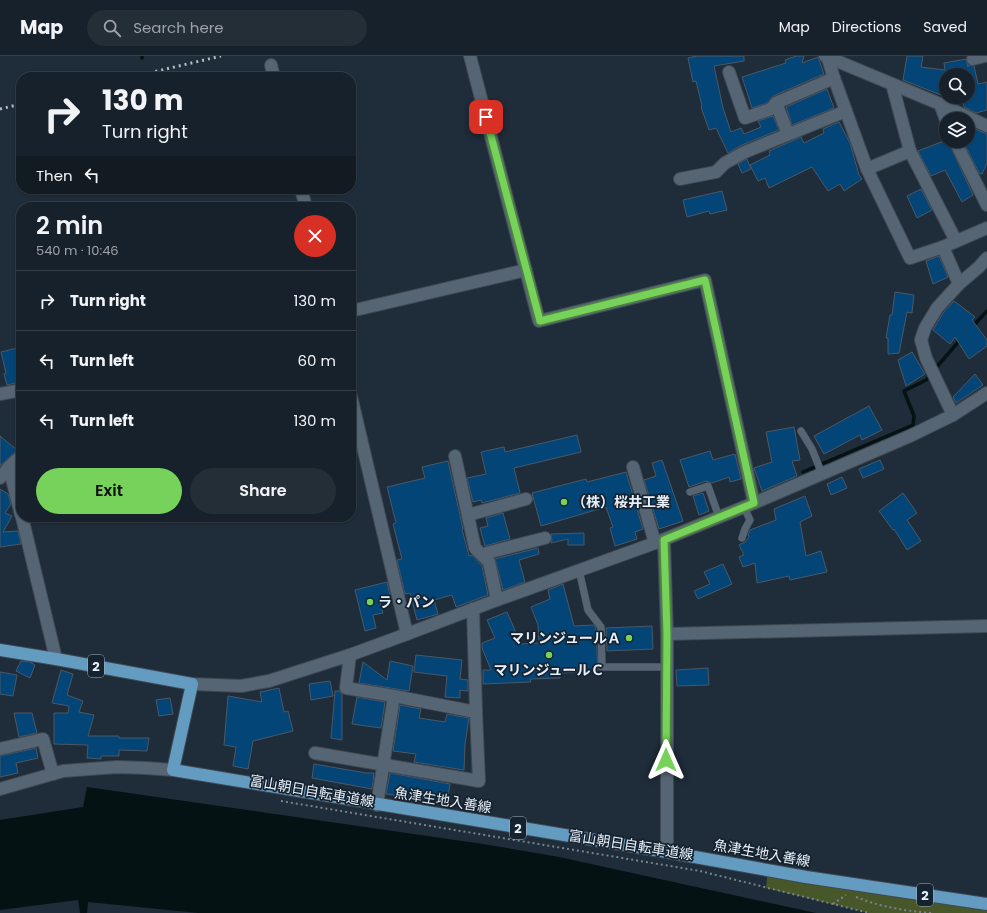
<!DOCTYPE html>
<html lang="en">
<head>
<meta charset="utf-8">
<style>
	:root { --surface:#17212b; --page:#242e37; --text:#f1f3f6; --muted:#9ea3a9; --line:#363e47; --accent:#76d25a }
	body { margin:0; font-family:Poppins,"Noto Sans JP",sans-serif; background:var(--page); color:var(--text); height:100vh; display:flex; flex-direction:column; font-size:15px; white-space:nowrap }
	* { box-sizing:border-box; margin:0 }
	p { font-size:13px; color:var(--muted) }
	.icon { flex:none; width:22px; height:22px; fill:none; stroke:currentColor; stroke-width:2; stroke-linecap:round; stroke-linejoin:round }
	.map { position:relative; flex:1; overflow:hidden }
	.panel { position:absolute; left:16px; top:146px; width:340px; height:320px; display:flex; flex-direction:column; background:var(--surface); border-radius:16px; box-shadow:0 1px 3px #0004,0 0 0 1px var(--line) }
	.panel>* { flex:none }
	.guide { position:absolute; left:16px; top:16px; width:340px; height:122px; border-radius:16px; box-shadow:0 1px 3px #0004,0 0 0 1px var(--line); background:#17212b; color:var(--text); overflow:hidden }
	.tools { position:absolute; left:939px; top:12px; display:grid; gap:8px }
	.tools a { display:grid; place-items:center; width:36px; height:36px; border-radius:50%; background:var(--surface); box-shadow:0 1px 3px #0004,0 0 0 1px var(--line); font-size:20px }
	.pin { position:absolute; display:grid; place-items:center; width:34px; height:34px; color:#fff; margin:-17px; border-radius:8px; box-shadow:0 2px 6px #0006 }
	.me { position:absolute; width:44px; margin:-22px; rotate:0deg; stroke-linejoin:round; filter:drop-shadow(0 0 3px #0008) }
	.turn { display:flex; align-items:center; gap:14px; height:84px; padding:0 20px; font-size:18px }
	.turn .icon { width:52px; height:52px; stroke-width:2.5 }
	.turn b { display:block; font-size:28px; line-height:34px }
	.then { display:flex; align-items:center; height:38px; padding:0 20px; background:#0003; gap:8px; font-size:15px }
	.round { display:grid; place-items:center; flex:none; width:42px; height:42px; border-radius:21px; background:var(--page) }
	.overview { display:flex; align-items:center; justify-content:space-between; height:68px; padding:0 20px }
	h1 { font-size:24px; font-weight:600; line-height:30px }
	.primary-button { display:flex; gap:8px; margin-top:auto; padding:8px 20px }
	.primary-button a { flex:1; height:46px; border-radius:24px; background:var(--accent); color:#111; font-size:16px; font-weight:600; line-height:46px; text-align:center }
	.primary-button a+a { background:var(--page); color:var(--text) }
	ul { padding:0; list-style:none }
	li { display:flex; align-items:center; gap:12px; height:60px; padding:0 20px; border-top:1px solid var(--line) }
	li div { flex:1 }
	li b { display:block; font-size:15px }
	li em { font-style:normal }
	header { display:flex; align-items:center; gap:24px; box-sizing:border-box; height:56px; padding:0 20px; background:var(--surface); border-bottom:1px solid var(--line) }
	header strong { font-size:19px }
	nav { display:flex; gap:22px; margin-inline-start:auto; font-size:14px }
	.search { width:280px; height:36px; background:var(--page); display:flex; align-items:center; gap:10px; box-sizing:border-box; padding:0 14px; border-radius:22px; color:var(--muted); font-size:15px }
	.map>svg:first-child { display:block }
	.green { fill:#485729 }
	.water { fill:#051214 }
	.pier { fill:#1f2c39 }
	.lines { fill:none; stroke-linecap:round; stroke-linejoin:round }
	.stream { stroke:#051214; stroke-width:3.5 }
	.building { fill:#034576; stroke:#4a5867 }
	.lane-casing { stroke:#3e4954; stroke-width:8 }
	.street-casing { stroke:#3e4954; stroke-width:14 }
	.secondary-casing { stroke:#3e4954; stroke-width:14 }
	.primary-casing { stroke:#3e4954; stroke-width:14 }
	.path { stroke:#78838f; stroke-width:2; stroke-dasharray:2 3; stroke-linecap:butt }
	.lane { stroke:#566573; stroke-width:7 }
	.street { stroke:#566573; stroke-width:12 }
	.secondary { stroke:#566573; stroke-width:12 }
	.primary { stroke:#649cc1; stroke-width:12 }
	.rail { stroke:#b3bdc7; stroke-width:3; stroke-dasharray:2 4; stroke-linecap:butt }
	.route-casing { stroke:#4d883a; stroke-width:10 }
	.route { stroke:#76d25a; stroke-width:7 }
	.poi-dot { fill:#76d25a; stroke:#15222f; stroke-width:1.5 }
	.labels { text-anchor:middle; stroke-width:3.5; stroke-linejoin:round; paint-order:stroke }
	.shield { fill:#15222f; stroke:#a8b2bc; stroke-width:1 }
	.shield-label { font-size:13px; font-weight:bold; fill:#e7f0f9 }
	.poi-label { font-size:14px; font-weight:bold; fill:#e7f0f9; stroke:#15222f; text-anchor:start }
	.street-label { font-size:14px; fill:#e7f0f9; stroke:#15222f }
</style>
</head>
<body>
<header>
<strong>Map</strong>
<div class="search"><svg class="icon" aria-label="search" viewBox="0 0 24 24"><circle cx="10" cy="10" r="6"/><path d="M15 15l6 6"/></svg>Search here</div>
<nav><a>Map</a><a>Directions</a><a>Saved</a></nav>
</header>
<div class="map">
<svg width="987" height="857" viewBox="0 0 987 857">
	<rect width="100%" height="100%" fill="#1f2c39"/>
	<path class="green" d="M768 814 987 848V857H869L766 832Z"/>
	<path class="water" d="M87 731 483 788 559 801 816 857H0V764L83 751Z"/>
	<g class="pier">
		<path d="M78 844 80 857H0V854Z"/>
		<path d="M88 846 198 857H87Z"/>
	</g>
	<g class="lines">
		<g class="stream">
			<path d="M142 0V2"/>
			<path d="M973 270 987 255"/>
			<path d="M934 314 960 284"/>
			<path d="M803 416 913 369 914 360 904 335 926 324 931 319"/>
		</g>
	</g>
	<g class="building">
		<path d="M697 0H744V5L714 10 723 52 731 76 741 72 744 78 761 71 758 65 773 60 779 74 742 89 728 97 716 72 709 74 701 51 702 50 696 25 693 26 688 2Z"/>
		<path d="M796 0H804L802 7 818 1 824 18 773 40 767 47 752 52 742 21 786 7 785 4Z"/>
		<path d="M907 0H923L921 11 945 14 944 7 966 3 968 11V9L974 10 978 28 987 26V54L976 57 964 51 962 41H968V19H946V41L903 24Z"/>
		<path d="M827 33 834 52 792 69 786 51Z"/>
		<path d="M839 66 850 87 859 119 862 123 844 135 840 128 828 135 812 111 769 132 765 122 758 125 750 109 770 99 769 95 801 81 804 87 824 77 823 73Z"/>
		<path d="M968 70 987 78V107L982 118 979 117 963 85H968Z"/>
		<path d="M944 85H948L973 139 962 146 945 114 931 120 918 95Z"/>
		<path d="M747 103 751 113 742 117 738 108Z"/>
		<path d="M921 133 932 154 917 162 907 140Z"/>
		<path d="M722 135 727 154 710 158 709 155 687 161 683 144Z"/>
		<path d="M939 200 948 221 933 228 926 205Z"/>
		<path d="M895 236 914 239 912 257 907 256 899 297 888 298V282H886L890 259H892Z"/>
		<path d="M954 245 975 261 972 264 987 284V290L969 303 955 281 950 288 933 274 943 257Z"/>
		<path d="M17 292 21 307V311L16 312 19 326 7 329 4 318 6 317 1 296Z"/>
		<path d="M912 296 925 318 906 330 898 304Z"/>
		<path d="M975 318 983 329 956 347 953 341Z"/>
		<path d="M869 350 882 374 862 384 860 379 824 398 814 380Z"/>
		<path d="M794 371 800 404 792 405 797 420 762 435 754 412 772 406 766 376Z"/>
		<path d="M577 379 581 396 514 412 520 437 482 447 481 444 473 446 467 422 486 418 481 396 504 391 505 396Z"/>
		<path d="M0 380 17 394 0 410Z"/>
		<path d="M710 395 713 404 735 398 741 423 730 426 729 421 712 427 706 425 689 431 680 404Z"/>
		<path d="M662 404 683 465 659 473 644 424 656 420 652 407Z"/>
		<path d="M880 404 884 413 863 422 859 413Z"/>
		<path d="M448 405 463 473H462L469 500 472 499 482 510 488 539 456 551 452 539 434 544 438 558 417 564 410 537 405 538 397 504 402 503 393 468 396 467 387 431 425 422 422 411Z"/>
		<path d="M626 416 643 473 635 476 637 483 615 490 610 472 613 471 606 451 541 470 532 437 586 423 587 426Z"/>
		<path d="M842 421 847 432 831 439 827 428Z"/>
		<path d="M0 433 8 438 11 448 5 457 12 460 3 476 18 475 21 488 0 491Z"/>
		<path d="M703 437 709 455 699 459 693 440Z"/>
		<path d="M903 437 917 457 907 464 921 485 907 494 894 473 893 474 879 455Z"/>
		<path d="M805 440 812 460 800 466 806 500 821 495 827 516 790 524 789 520 757 527 755 507 743 511 739 501 744 499 739 489 745 486 749 481 748 479 750 474 776 464 774 453Z"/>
		<path d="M503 457 510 483 485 490 480 472 488 470 486 462Z"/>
		<path d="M584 477V489H568V483L551 487 552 484 551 478Z"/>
		<path d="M538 492 539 498 519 504 525 526 503 534 495 503Z"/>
		<path d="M723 508 732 528 698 543 694 535 710 528 704 516Z"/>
		<path d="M387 526 390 539 379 542 383 557 373 559 376 572 365 575 355 534Z"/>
		<path d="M563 528 574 570 594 569 596 573 598 616 560 617V622L530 623 531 626 483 628V614H491L482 592V587L495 582 487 564 507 556 521 588 539 587 538 569 531 551 550 543 548 534Z"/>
		<path d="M652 570 653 593 607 595 606 572Z"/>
		<path d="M416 599 462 604 460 623 468 624V635L460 634V642L445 641 447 620 414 616Z"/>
		<path d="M21 605 30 606 35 609 30 622 16 615Z"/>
		<path d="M390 605 413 610 409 635 359 627 363 606 387 624Z"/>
		<path d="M708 612 709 629 677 630 676 614Z"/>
		<path d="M61 614 73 618 67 639 83 645 79 656 94 659 88 680H119V682H149L147 695 119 694V700H101V703L87 702 88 689 54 688V657H68L69 650 52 647Z"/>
		<path d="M0 616 17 619 13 640 0 638Z"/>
		<path d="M330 625 333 640 311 644 309 628Z"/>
		<path d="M279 632 284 656 288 655 293 675 253 685 248 713 233 710 236 691 224 689 228 640 262 646 260 636Z"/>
		<path d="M335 635H339L342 638V684L331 682Z"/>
		<path d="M357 641 385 646 381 672 352 668Z"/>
		<path d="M170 642 173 658 159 660 156 644Z"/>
		<path d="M400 649 421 653 419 662 445 666 447 658 469 662 465 688 464 714 414 706 416 698 393 695Z"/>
		<path d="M14 657H32L37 677 19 681Z"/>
		<path d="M36 692 38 702 16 707 18 717 0 721V700Z"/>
		<path d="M314 708 366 717H374L372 733 312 722Z"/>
		<path d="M390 717 450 728 447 747 386 738Z"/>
	</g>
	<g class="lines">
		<g class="lane-casing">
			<g id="lane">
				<path d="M801 375 812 393 822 418"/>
				<path d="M690 436 708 430 719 461"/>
				<path d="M742 482 745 473 750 464 744 451"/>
				<path d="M579 514 588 554 601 571 602 611H666"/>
			</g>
		</g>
		<g class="street-casing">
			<g id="street">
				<path d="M470 0 539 265 705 224 754 447"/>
				<path d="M825 0 940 48 987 70"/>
				<path d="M827 0 834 22 867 113"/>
				<path d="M973 3 985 0"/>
				<path d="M271 9 274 21"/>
				<path d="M729 16 745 62 771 53 776 47"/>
				<path d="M892 28 910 95"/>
				<path d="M940 48 946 64"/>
				<path d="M788 78 776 47 834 22"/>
				<path d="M955 85 987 149"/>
				<path d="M680 123 716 116 725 107 745 96 846 55"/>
				<path d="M301 133 306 151"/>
				<path d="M943 191 910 202 867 113 910 95 956 185"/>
				<path d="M959 228 943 191 987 172"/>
				<path d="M351 255 526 214"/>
				<path d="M0 338 21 334"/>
				<path d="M351 340 407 578"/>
				<path d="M953 359 926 302 921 284 925 272 937 252 959 228 979 211 987 202"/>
				<path d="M21 400 9 411 21 459"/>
				<path d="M455 400 475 492 489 506 497 544"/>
				<path d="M633 411 655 487"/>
				<path d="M0 422 9 411"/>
				<path d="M468 459 526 443"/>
				<path d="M22 461 56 603"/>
				<path d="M664 484 667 578V796"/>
				<path d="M483 498 545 482"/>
				<path d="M667 578 987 570"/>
				<path d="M350 599 346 632 394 640"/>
				<path d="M0 693 43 683 53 718"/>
				<path d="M315 697 479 725 476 656"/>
				<path d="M377 749 394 640 476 656 473 553"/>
			</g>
		</g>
		<g class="secondary-casing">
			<g id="secondary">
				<path d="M192 628 241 630 269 625 350 599 407 578 497 544 655 487 754 447 910 380 953 359 987 337"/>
				<path d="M0 733 63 715 117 711 146 712 173 714"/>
			</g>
		</g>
		<g class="primary-casing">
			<path id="primary" d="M0 594 56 603 192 628 173 714 667 796 806 821 987 848"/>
		</g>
		<g class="path">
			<path d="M281 745 700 815 869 857"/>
			<path d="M856 841C880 851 906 855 932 857"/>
			<path d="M833 848 846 839"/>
		</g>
		<use href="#lane" class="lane"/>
		<use href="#street" class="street"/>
		<use href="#secondary" class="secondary"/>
		<use href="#primary" class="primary"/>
		<g class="rail">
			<path d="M132 21 221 0"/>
			<path d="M0 53 21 48"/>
		</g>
	</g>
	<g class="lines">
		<g class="route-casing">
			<path id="route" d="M486 61 540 265 705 224 754 447 664 484 667 578 666 704"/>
		</g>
		<use href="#route" class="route"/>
	</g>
	<g class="poi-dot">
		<circle cx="564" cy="446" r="4"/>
		<circle cx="370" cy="546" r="4"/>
		<circle cx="629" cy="582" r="4"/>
		<circle cx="549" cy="599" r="4"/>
	</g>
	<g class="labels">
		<g class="shield">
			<rect x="88" y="599" width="16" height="22" rx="3"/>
			<rect x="510" y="761" width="16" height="22" rx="3"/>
			<rect x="917" y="828" width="16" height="22" rx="3"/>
		</g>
		<g class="shield-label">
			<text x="96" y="615">2</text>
			<text x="518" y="777">2</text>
			<text x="925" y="844">2</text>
		</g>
		<g class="poi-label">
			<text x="572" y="451">（株）桜井工業</text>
			<text x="378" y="551">ラ・パン</text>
			<text x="621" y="587" text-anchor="end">マリンジュールＡ</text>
			<text x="549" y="619" text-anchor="middle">マリンジュールＣ</text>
		</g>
		<g class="street-label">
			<text transform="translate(312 735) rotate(10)" y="5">富山朝日自転車道線</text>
			<text transform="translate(443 744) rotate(9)" y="5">魚津生地入善線</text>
			<text transform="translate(631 789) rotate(9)" y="5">富山朝日自転車道線</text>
			<text transform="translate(762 797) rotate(10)" y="5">魚津生地入善線</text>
		</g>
	</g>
</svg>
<div class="tools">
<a><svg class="icon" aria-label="search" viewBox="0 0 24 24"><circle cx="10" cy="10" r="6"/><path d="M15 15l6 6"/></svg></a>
<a><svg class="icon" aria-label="layers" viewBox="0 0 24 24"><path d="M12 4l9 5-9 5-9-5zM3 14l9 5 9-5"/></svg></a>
</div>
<div class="pin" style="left:486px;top:61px;background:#d93025"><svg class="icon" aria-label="arrive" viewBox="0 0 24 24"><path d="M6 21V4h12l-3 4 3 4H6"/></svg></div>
<svg class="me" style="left:666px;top:704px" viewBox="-20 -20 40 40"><path d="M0-17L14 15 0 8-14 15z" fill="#76d25a" stroke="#fff" stroke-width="4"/></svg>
<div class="guide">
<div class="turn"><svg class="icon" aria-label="right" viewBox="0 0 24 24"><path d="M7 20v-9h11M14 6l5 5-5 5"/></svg><div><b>130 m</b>Turn right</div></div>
<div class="then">Then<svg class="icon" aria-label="left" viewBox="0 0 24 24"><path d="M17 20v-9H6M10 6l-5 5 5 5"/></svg></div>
</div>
<section class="panel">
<div class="overview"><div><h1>2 min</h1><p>540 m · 10:46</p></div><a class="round" style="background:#d93025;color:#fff"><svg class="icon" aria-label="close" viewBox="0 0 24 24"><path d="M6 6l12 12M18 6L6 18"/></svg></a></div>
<ul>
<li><svg class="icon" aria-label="right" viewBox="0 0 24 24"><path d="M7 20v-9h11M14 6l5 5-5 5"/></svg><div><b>Turn right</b></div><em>130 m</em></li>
<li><svg class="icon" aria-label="left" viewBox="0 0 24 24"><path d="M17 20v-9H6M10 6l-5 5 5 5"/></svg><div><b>Turn left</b></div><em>60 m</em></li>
<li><svg class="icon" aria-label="left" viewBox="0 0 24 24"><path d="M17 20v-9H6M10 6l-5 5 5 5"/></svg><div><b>Turn left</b></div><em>130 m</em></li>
</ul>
<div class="primary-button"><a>Exit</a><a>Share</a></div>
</section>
</div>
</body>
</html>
